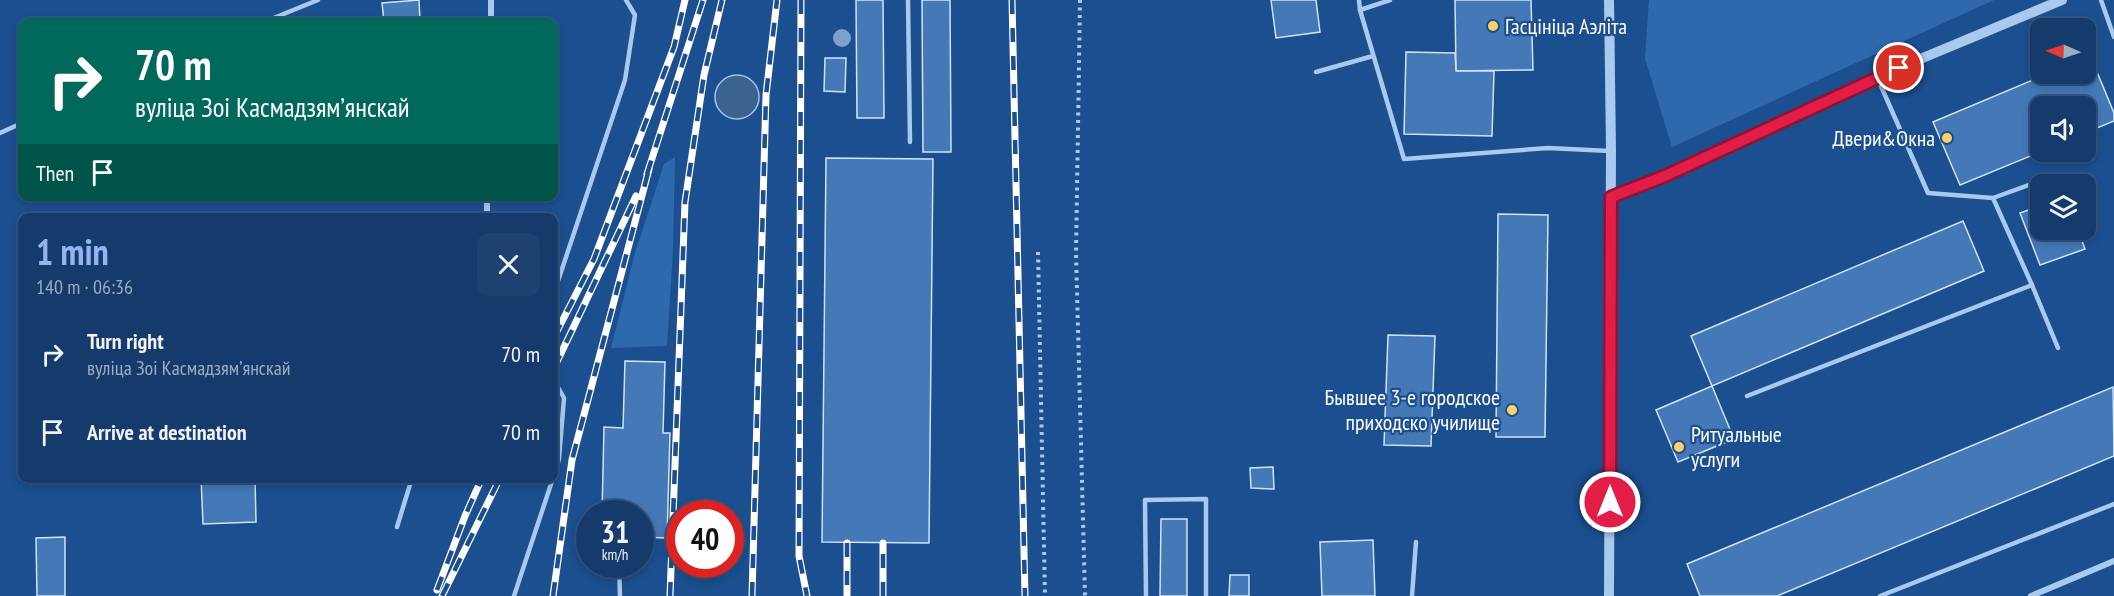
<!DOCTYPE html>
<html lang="en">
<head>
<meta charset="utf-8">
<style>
	:root { --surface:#143b6b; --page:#1d4271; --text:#f1f3f6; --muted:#9dadc1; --line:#33557e; --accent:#95b2f1 }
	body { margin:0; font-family:"PT Sans Narrow",sans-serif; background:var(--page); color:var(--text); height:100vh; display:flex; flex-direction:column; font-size:22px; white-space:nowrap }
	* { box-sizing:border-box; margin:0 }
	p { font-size:20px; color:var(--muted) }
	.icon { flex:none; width:33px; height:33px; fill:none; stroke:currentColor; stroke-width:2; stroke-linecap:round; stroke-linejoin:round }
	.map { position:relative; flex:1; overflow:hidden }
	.drawer { position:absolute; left:18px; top:213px; width:540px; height:270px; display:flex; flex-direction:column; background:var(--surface); border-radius:12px; box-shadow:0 3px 9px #0003,0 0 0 2px var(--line) }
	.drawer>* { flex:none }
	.top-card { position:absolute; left:18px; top:18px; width:540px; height:183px; border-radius:12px; box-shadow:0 3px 9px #0003,0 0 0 2px var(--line); background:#00695c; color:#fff; overflow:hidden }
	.needle { width:39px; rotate:272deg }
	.tools { position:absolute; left:2030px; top:18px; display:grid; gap:12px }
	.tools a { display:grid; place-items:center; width:66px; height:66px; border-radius:12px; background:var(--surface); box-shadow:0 3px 9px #0003,0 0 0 2px var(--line); font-size:30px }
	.speed { position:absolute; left:576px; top:500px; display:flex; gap:12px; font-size:30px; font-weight:700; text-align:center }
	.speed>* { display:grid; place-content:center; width:78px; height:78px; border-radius:50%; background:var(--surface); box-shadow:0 3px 9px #0003,0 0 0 2px var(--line); line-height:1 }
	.speed small { font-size:15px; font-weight:400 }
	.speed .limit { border:9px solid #d22; background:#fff; color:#111 }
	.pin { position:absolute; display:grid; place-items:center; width:51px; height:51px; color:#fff; margin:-26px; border:3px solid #fff; border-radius:50%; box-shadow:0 2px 6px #0007 }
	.me { position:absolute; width:66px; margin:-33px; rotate:0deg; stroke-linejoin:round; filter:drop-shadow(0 0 4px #0008) }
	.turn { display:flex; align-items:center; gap:21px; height:126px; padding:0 18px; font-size:27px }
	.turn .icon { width:78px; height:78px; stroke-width:2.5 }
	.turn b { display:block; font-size:42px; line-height:51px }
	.then { display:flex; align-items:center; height:57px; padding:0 18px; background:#0003; gap:12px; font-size:22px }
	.round { display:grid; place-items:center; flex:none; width:63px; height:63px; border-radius:12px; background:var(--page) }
	.summary { display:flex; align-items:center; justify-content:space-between; height:102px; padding:0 18px }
	h1 { font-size:36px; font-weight:700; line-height:45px; color:var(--accent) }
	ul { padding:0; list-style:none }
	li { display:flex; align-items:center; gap:18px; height:78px; padding:0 18px }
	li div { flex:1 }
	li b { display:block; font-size:22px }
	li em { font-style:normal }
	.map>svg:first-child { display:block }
	.green { fill:#2e69ad }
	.water { fill:#3c6290; stroke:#9cc4f0; stroke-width:1.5 }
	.building { fill:#4478b7; stroke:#cfe3fa; stroke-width:1.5 }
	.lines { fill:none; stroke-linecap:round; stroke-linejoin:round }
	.path { stroke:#a9c9ee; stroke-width:4; stroke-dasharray:3 4.5; stroke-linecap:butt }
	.service { stroke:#a9c9ee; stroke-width:4.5 }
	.minor { stroke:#a9c9ee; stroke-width:6 }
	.tertiary { stroke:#a9c9ee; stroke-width:10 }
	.rail-casing { stroke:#fff; stroke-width:7 }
	.rail { stroke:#1b4f8f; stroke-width:4.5; stroke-dasharray:14; stroke-linecap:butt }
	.tree { fill:#7ea0ca }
	.route-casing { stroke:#92132f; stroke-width:15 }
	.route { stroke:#e11d48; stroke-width:10 }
	.poi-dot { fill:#ffd166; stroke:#1b4f8f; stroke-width:2 }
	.labels { text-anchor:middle; stroke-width:4.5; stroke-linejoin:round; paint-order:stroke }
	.poi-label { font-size:22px; fill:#fff; stroke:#1b4f8f; text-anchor:start }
</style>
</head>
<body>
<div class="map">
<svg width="2114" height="596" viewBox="0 0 2114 596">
	<rect width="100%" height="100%" fill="#1b4f8f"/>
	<g class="green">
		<path d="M1649 0H1994L1672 147 1645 59Z"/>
		<path d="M675 157 673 250 667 346 611 348 635 253 664 164Z"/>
	</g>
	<circle class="water" cx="737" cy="97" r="22"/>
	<g class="building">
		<path d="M419 0 420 20 384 22 382 3Z"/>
		<path d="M856 0H883L884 118H857Z"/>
		<path d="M922 0H950L951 152H923Z"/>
		<path d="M1271 0H1316L1320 32 1276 38Z"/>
		<path d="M1455 0H1531L1533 70 1456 71Z"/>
		<path d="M1406 52 1455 53 1456 71H1494L1492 136 1404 134Z"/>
		<path d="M2090 55 2114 113V121L2085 133V106H2040V152L1960 185 1933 122 2047 74H2085V58Z"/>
		<path d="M825 58H846L845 92 824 91Z"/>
		<path d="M826 158 933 159 929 543 822 542Z"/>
		<path d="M2040 206V230H2078L2085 249 2040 265 2020 213Z"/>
		<path d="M1498 214 1548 215 1545 437H1496Z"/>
		<path d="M1963 221 1984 271 1712 386 1691 336Z"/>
		<path d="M1388 335 1435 336 1431 446 1384 445Z"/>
		<path d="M625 361 665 362 663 433H670L667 538 640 537V513H602L604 427 623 428Z"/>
		<path d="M1712 386 1734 439 1678 462 1656 410Z"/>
		<path d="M2113 387 2114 456 1777 596H1700L1687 564Z"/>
		<path d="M1273 467 1274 489 1251 488 1250 468Z"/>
		<path d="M201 478H255L256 522 203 524Z"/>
		<path d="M1161 519H1187V596H1160Z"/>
		<path d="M65 537V596H37L36 538Z"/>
		<path d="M1373 540 1375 596H1322L1320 542Z"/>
		<path d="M1230 575H1249V596H1229Z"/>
	</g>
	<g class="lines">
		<g class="path">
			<path d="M1080 0 1076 253 1085 596"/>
			<path d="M1038 252 1045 596"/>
		</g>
		<g class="service">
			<path d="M908 0 910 142"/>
			<path d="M1359 0 1360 10 1404 159 1548 148 1610 151"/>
			<path d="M2101 0 2114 37"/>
			<path d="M1360 10 1390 0"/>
			<path d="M264 22 318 0"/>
			<path d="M1316 72 1373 56"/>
			<path d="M0 133 22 123"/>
			<path d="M1993 198 2059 174"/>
			<path d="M2032 285 2058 348"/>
			<path d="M554 293 625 80 635 15 626 0"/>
			<path d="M554 380 564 398 559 459 554 477"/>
			<path d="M1747 396 2032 285 1993 198 1928 193 1877 77"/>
			<path d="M397 527 412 478"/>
			<path d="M619 564 620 596"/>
			<path d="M514 596 553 478"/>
			<path d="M1146 596 1145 500 1206 499V596"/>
			<path d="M1412 596 1416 542"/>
			<path d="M1880 596 2114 504"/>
		</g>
		<g class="minor">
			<path d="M491 22V0"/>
			<path d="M487 218V196"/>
			<path d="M2031 596 2114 561"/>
		</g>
		<g class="tertiary">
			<path d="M1609 0 1611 151 1609 596"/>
			<path d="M1611 197 1665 176 1877 77 2062 0"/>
		</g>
		<g class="rail-casing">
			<g id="rail">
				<path d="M801 0 799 556 807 596"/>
				<path d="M1012 0 1025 596"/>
				<path d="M647 174 703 0"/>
				<path d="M554 337 594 259 674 47 685 0"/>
				<path d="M554 368 636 196"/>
				<path d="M847 543V596"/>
				<path d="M437 590 465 516 482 478"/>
				<path d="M442 596 500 478"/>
				<path d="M553 596 572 460 649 169"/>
				<path d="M670 596 685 202 704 75 722 0"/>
				<path d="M752 596 766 95 777 0"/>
				<path d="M883 596V543"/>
			</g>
		</g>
		<use href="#rail" class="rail"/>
	</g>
	<circle class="tree" cx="842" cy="38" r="9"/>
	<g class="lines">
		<g class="route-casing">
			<path id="route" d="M1610 502 1611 197 1665 176 1899 68"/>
		</g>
		<use href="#route" class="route"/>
	</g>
	<g class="poi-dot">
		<circle cx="1493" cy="26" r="6"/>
		<circle cx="1947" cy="138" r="6"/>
		<circle cx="1512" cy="410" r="6"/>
		<circle cx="1679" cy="447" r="6"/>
	</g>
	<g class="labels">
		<g class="poi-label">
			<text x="1505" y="34">Гасцініца Аэліта</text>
			<text x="1935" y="146" text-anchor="end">Двери&amp;Окна</text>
			<text x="1500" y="405" text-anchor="end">Бывшее 3-е городское<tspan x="1500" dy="25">приходско училище</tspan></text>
			<text x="1691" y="442">Ритуальные<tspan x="1691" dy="25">услуги</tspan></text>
		</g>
	</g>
</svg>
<div class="tools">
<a><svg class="needle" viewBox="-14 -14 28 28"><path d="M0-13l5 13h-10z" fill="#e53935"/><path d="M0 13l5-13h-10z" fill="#9dadc1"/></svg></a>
<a><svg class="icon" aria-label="sound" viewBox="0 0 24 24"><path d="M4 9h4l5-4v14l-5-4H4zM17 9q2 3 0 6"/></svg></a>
<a><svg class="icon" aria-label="layers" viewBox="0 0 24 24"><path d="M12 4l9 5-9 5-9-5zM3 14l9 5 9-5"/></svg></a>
</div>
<div class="speed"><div>31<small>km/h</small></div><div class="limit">40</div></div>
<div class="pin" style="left:1899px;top:68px;background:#d93025"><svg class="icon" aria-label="arrive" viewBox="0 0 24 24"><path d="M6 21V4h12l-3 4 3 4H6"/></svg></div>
<svg class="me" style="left:1610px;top:502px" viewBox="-20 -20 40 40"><circle r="17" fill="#e11d48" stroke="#fff" stroke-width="3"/><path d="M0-11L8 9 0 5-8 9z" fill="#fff"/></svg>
<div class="top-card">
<div class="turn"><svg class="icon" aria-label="right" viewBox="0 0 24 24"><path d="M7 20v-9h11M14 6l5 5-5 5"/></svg><div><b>70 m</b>вуліца Зоі Касмадзямʼянскай</div></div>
<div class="then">Then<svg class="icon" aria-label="arrive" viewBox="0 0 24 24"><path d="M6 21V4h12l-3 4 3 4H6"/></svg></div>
</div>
<section class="drawer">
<div class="summary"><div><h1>1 min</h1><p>140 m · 06:36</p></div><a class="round"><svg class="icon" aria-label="close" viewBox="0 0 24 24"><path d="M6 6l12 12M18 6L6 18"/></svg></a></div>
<ul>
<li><svg class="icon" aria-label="right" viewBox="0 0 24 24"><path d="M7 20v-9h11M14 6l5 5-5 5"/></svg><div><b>Turn right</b><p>вуліца Зоі Касмадзямʼянскай</p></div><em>70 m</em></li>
<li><svg class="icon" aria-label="arrive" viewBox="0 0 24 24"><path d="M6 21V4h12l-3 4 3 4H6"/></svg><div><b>Arrive at destination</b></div><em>70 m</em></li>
</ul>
</section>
</div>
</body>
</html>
